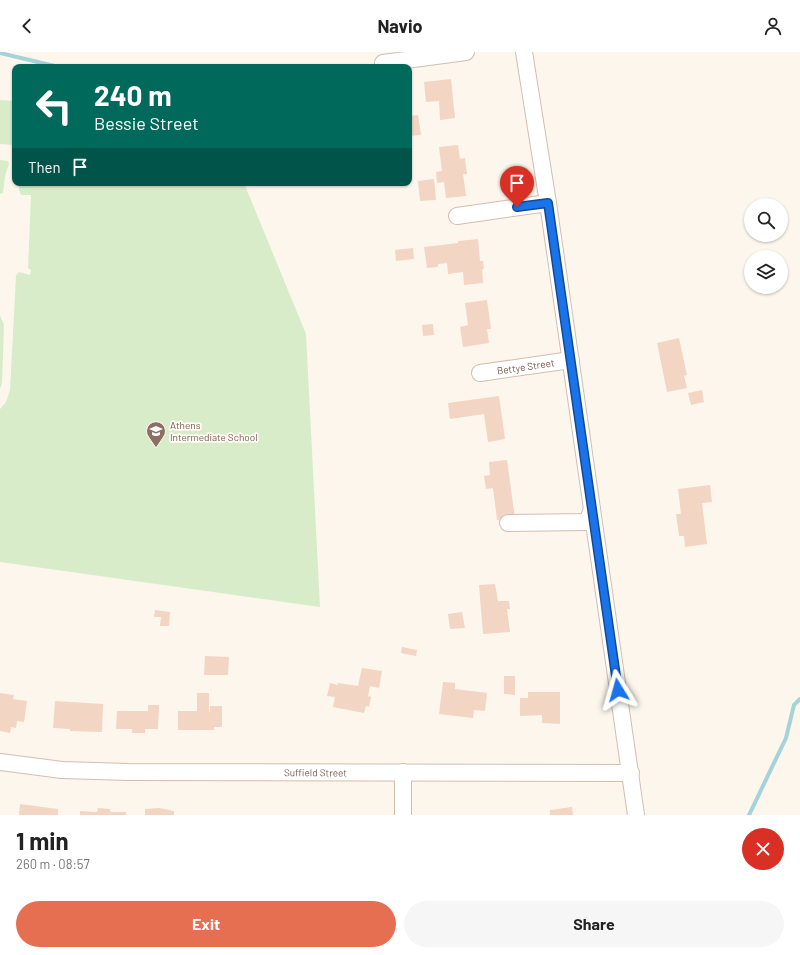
<!DOCTYPE html>
<html lang="en">
<head>
<meta charset="utf-8">
<style>
	:root { --surface:#fff; --page:#f6f6f6; --text:#222; --muted:#767676; --accent:#e76f51 }
	body { margin:0; font-family:Barlow,sans-serif; background:var(--page); color:var(--text); height:100vh; display:flex; flex-direction:column; font-size:15px; white-space:nowrap }
	* { box-sizing:border-box; margin:0 }
	p { font-size:13px; color:var(--muted) }
	.icon { flex:none; width:22px; height:22px; fill:none; stroke:currentColor; stroke-width:2; stroke-linecap:round; stroke-linejoin:round }
	.map { position:relative; height:763px; overflow:hidden }
	.panel { display:flex; flex-direction:column; background:var(--surface); flex:1 }
	.panel>* { flex:none }
	.banner { position:absolute; left:12px; top:12px; width:400px; height:122px; border-radius:8px; box-shadow:0 1px 3px #0004; background:#00695c; color:#fff; overflow:hidden }
	.controls { position:absolute; left:744px; top:146px; display:grid; gap:8px }
	.controls a { display:grid; place-items:center; width:44px; height:44px; border-radius:50%; background:var(--surface); box-shadow:0 1px 3px #0004; font-size:20px }
	.pin { position:absolute; display:grid; place-items:center; width:34px; height:34px; color:#fff; margin:-41px -17px; border-radius:50% 50% 50% 0; rotate:-45deg; box-shadow:0 0 4px #0007 }
	.pin .icon { rotate:45deg }
	.me { position:absolute; width:44px; margin:-22px; rotate:352deg; stroke-linejoin:round; filter:drop-shadow(0 0 3px #0008) }
	.turn { display:flex; align-items:center; gap:14px; height:84px; padding:0 16px; font-size:18px }
	.turn .icon { width:52px; height:52px; stroke-width:2.5 }
	.turn b { display:block; font-size:28px; line-height:34px }
	.then { display:flex; align-items:center; height:38px; padding:0 16px; background:#0003; gap:8px; font-size:15px }
	.round { display:grid; place-items:center; flex:none; width:42px; height:42px; border-radius:21px; background:var(--page) }
	.head { display:flex; align-items:center; justify-content:space-between; height:68px; padding:0 16px }
	h1 { font-size:24px; font-weight:700; line-height:30px }
	.cta { display:flex; gap:8px; margin-top:auto; padding:8px 16px }
	.cta a { flex:1; height:46px; border-radius:24px; background:var(--accent); color:#fff; font-size:16px; font-weight:700; line-height:46px; text-align:center }
	.cta a+a { background:var(--page); color:var(--text) }
	header { display:flex; justify-content:space-between; align-items:center; height:52px; padding:0 16px; background:var(--surface); font-size:18px; font-weight:700 }
	.map>svg:first-child { display:block }
	.green { fill:#d8ecc9 }
	.lines { fill:none; stroke-linecap:round; stroke-linejoin:round }
	.stream { stroke:#a5d3da; stroke-width:4 }
	.building { fill:#f3d5c3 }
	.minor-casing { stroke:#d1beb0; stroke-width:18 }
	.minor { stroke:#fff; stroke-width:16 }
	.route-casing { stroke:#114b97; stroke-width:10 }
	.route { stroke:#1a73e8; stroke-width:7 }
	.labels { text-anchor:middle; stroke-width:3.5; stroke-linejoin:round; paint-order:stroke }
	.street-label { font-size:10px; fill:#7a5c4d; stroke:#fffaf3 }
	.education-label { font-size:10px; fill:#785e54; stroke:#fffaf3; text-anchor:start }
</style>
</head>
<body>
<header><svg class="icon" aria-label="back" viewBox="0 0 24 24"><path d="M15 5l-7 7 7 7"/></svg>Navio<svg class="icon" aria-label="person" viewBox="0 0 24 24"><circle cx="12" cy="8" r="4"/><path d="M4 21q1-7 8-7t8 7"/></svg></header>
<div class="map">
<svg width="800" height="763" viewBox="0 0 800 763">
	<rect width="100%" height="100%" fill="#fdf6ec"/>
	<g class="green">
		<path d="M0 48 15 49V93L0 92Z"/>
		<path d="M0 108 8 109 9 112 5 124 3 141 0 142Z"/>
		<path d="M19 131H244L306 282 320 555 0 510V357L6 350 10 338 16 223 19 220 30 223 31 218 28 216 31 143H21L19 138Z"/>
		<path d="M0 263 4 273 2 331 0 337Z"/>
	</g>
	<g class="lines">
		<g class="stream">
			<path d="M0 1 59 15"/>
			<path d="M749 763 786 686 794 653 800 647"/>
		</g>
	</g>
	<g class="building">
		<path d="M451 27 455 66 440 68 439 49 426 50 424 30Z"/>
		<path d="M418 63 421 83 409 84V64Z"/>
		<path d="M458 93 460 107 465 106 467 122H463L466 144 446 146 444 130 437 131 436 120 442 119 439 95Z"/>
		<path d="M434 127 436 148 420 149 418 129Z"/>
		<path d="M478 187 480 209H483L484 217H482L483 231 464 233 463 220 448 222 447 211 438 212V215L427 216 424 195 458 191V189Z"/>
		<path d="M413 196 414 207 396 209 395 198Z"/>
		<path d="M487 248 491 277H487L489 291 463 295 460 275 468 273 465 251Z"/>
		<path d="M433 272 434 283 423 284 422 273Z"/>
		<path d="M679 286 687 323 684 324 687 336 667 340 657 291Z"/>
		<path d="M702 338 704 350 691 353 688 341Z"/>
		<path d="M499 344 505 387 488 390 484 362 450 367 448 351Z"/>
		<path d="M507 408 515 466 497 468 493 436 486 437 484 424 490 423 489 410Z"/>
		<path d="M710 433 712 450 702 451 707 492 685 495 684 484H679L676 462H681L678 437Z"/>
		<path d="M495 532 498 549H509L510 557H507L510 580 483 582 479 533Z"/>
		<path d="M155 558 170 560 169 574H160L161 565H154Z"/>
		<path d="M462 560 465 576 450 577 448 562Z"/>
		<path d="M402 595 417 598 416 604 401 601Z"/>
		<path d="M205 604 229 605 228 623H204Z"/>
		<path d="M362 616 382 619 379 636 370 634 368 644 371 645 369 655 366 654 364 661 333 655 335 645 327 644 330 631 338 633V631L358 634Z"/>
		<path d="M504 624H515V643L504 642Z"/>
		<path d="M443 630 455 631V637L487 641 485 659 474 658 473 666 439 662Z"/>
		<path d="M528 640H560V672L542 671V663L520 664V646H528Z"/>
		<path d="M0 641 14 643 13 647 27 649 24 670 17 669 16 676 11 675 10 681 0 679Z"/>
		<path d="M197 641H209V660H210V654H222V675H214V678H178V659H197Z"/>
		<path d="M55 649 103 652 102 680 70 679V677L53 676Z"/>
		<path d="M148 653H159L158 677H145V681H132V677H116L117 659H148Z"/>
		<path d="M20 752 58 757V763H19Z"/>
		<path d="M572 755 573 763H550V758Z"/>
		<path d="M98 756 110 757V760H126V763H80V759L97 760Z"/>
		<path d="M159 756 174 759V763H145V757Z"/>
	</g>
	<g class="lines">
		<g class="minor-casing">
			<g id="minor">
				<path d="M524 0 548 151 636 763"/>
				<path d="M383 11 466 0"/>
				<path d="M457 164 548 151"/>
				<path id="s1" d="M480 321 571 308"/>
				<path d="M508 471 587 470 592 457"/>
				<path id="s2" d="M0 710 62 718 128 720 631 721"/>
				<path d="M403 763V720"/>
			</g>
		</g>
		<use href="#minor" class="minor"/>
	</g>
	<g class="lines">
		<g class="route-casing">
			<path id="route" d="M517 155 548 151 618 638"/>
		</g>
		<use href="#route" class="route"/>
	</g>
	<defs>
		<g id="school-pin" transform="scale(1)"><path d="M0 17L-7.5 6A9.5 9.5 0 1 1 7.5 6Z" fill="#8d6e63" stroke="#fffaf3"/><path d="M0-5L7-2L0 1L-7-2ZM-4 1L0 2.5L4 1V4Q0 6-4 4Z" fill="#fff"/></g>
	</defs>
	<g fill-rule="evenodd">
		<use href="#school-pin" x="156" y="379"/>
	</g>
	<g class="labels">
		<g class="street-label">
			<text dy="4" stroke="none"><textPath href="#s1" startOffset="46">Bettye Street</textPath></text>
			<text dy="4" stroke="none"><textPath href="#s2" startOffset="316">Suffield Street</textPath></text>
		</g>
		<g class="education-label">
			<text x="170" y="377">Athens<tspan x="170" dy="12">Intermediate School</tspan></text>
		</g>
	</g>
</svg>
<div class="controls">
<a><svg class="icon" aria-label="search" viewBox="0 0 24 24"><circle cx="10" cy="10" r="6"/><path d="M15 15l6 6"/></svg></a>
<a><svg class="icon" aria-label="layers" viewBox="0 0 24 24"><path d="M12 4l9 5-9 5-9-5zM3 14l9 5 9-5"/></svg></a>
</div>
<div class="pin" style="left:517px;top:155px;background:#d93025"><svg class="icon" aria-label="arrive" viewBox="0 0 24 24"><path d="M6 21V4h12l-3 4 3 4H6"/></svg></div>
<svg class="me" style="left:618px;top:638px" viewBox="-20 -20 40 40"><path d="M0-17L14 15 0 8-14 15z" fill="#1a73e8" stroke="#fff" stroke-width="4"/></svg>
<div class="banner">
<div class="turn"><svg class="icon" aria-label="left" viewBox="0 0 24 24"><path d="M17 20v-9H6M10 6l-5 5 5 5"/></svg><div><b>240 m</b>Bessie Street</div></div>
<div class="then">Then<svg class="icon" aria-label="arrive" viewBox="0 0 24 24"><path d="M6 21V4h12l-3 4 3 4H6"/></svg></div>
</div>
</div>
<section class="panel">
<div class="head"><div><h1>1 min</h1><p>260 m · 08:57</p></div><a class="round" style="background:#d93025;color:#fff"><svg class="icon" aria-label="close" viewBox="0 0 24 24"><path d="M6 6l12 12M18 6L6 18"/></svg></a></div>
<div class="cta"><a>Exit</a><a>Share</a></div>
</section>
</body>
</html>
